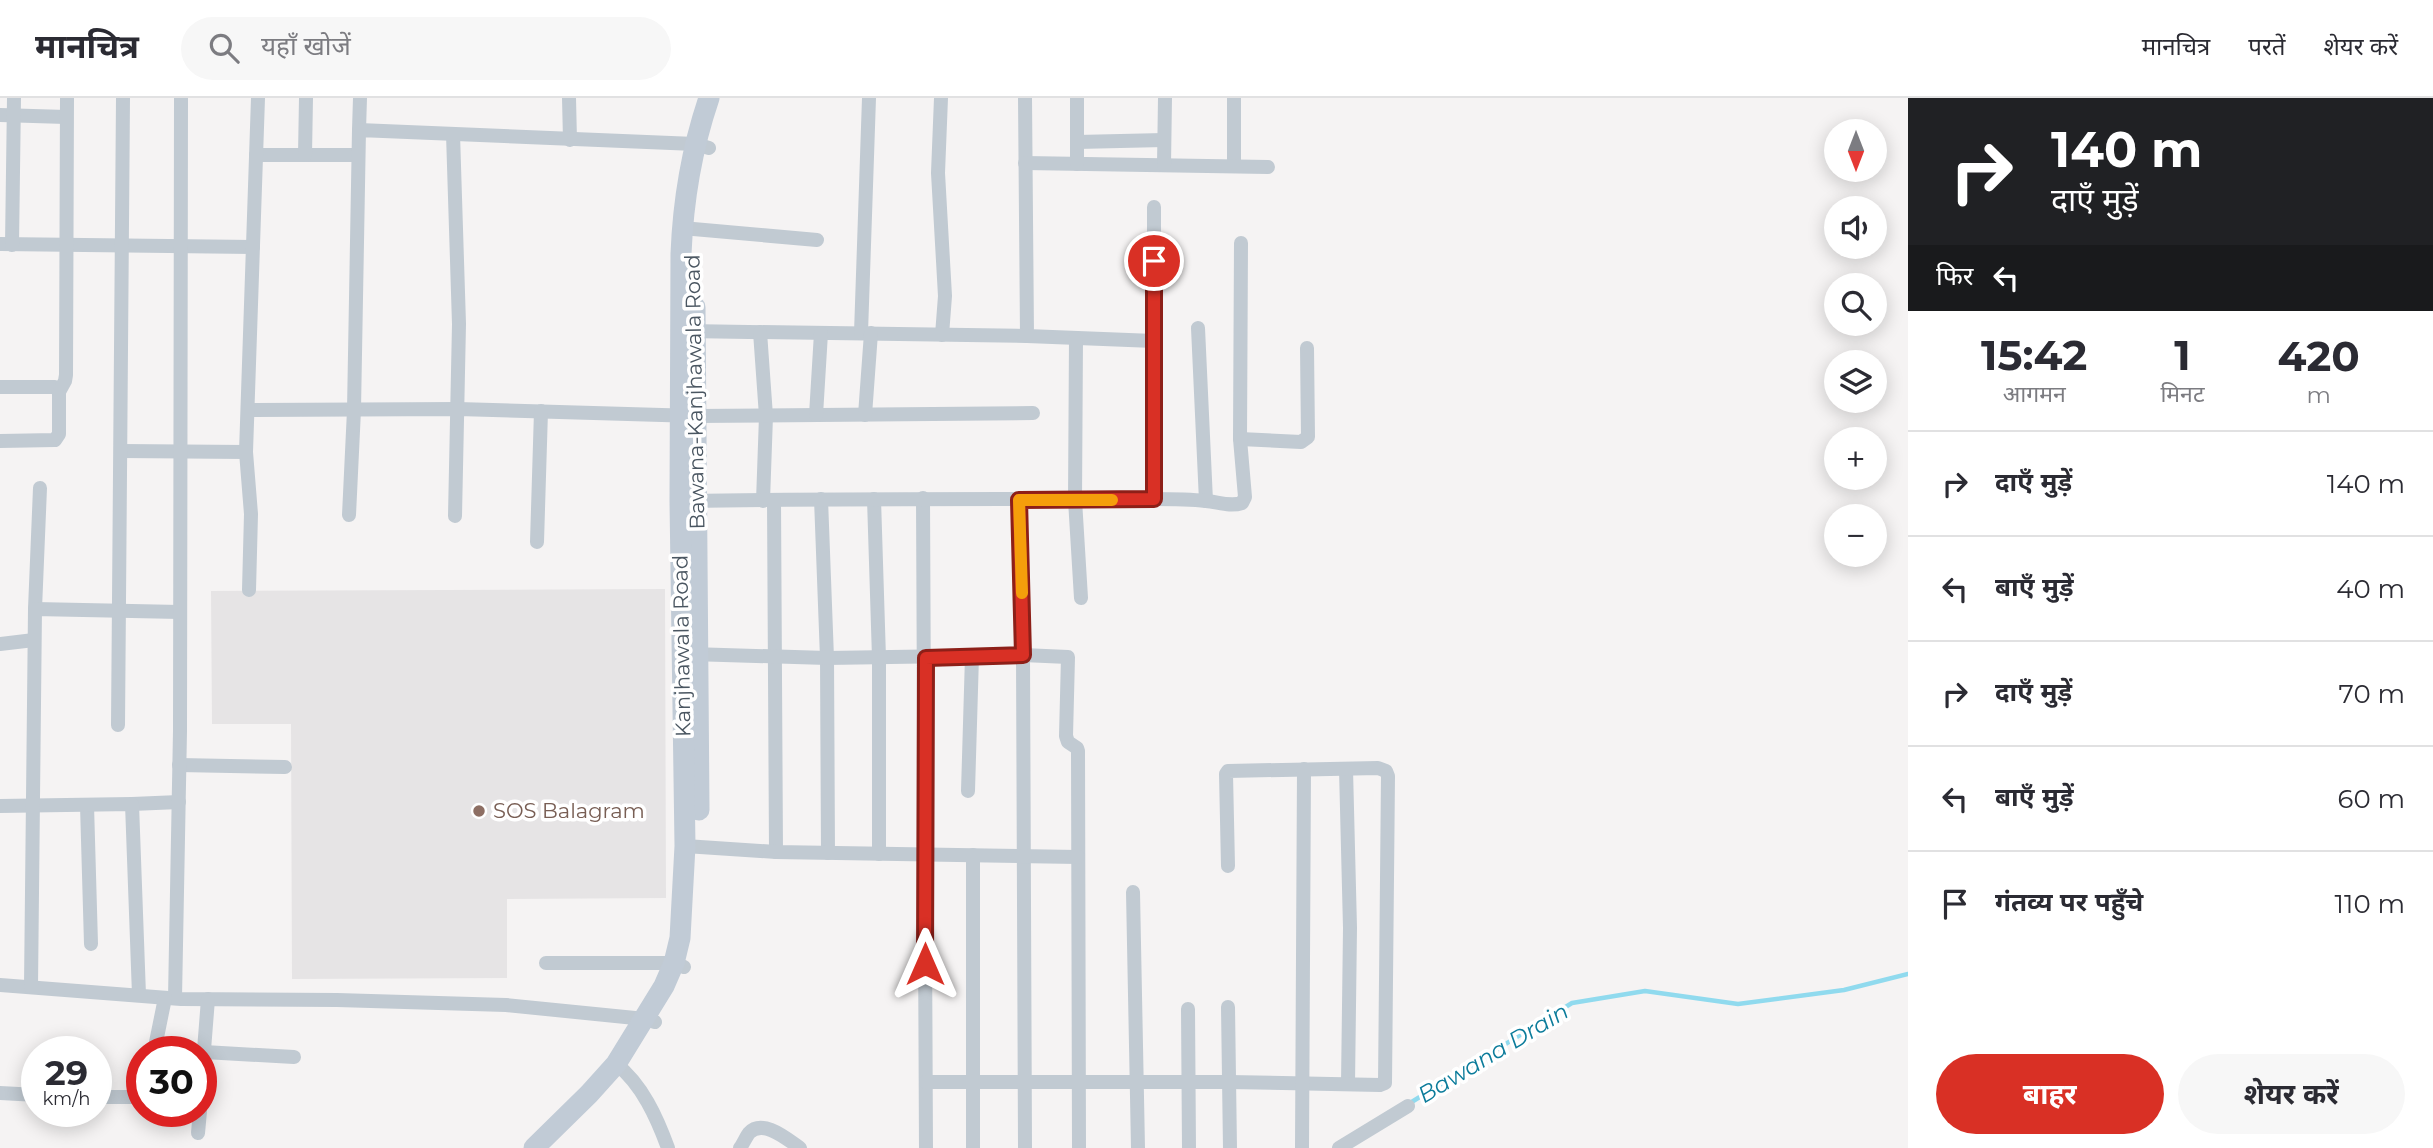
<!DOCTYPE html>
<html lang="hi">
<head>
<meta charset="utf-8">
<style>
	:root { --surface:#fff; --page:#f7f7f7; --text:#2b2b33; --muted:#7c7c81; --line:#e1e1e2; --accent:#d93025 }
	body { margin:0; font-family:Montserrat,"Noto Sans Devanagari",sans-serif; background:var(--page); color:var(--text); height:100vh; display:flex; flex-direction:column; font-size:26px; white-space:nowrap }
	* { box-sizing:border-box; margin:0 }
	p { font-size:23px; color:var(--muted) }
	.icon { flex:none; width:38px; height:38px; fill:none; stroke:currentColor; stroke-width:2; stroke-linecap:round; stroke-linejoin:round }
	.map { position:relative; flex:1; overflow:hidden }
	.sheet { display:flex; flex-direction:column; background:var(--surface); width:525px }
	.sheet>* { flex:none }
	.top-card { background:#202124; color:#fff; overflow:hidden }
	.needle { width:46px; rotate:180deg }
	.buttons { position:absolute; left:1824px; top:21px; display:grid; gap:14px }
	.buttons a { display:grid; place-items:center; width:63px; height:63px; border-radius:50%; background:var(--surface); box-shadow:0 4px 18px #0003; font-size:35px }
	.speed { position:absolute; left:21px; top:938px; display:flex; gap:14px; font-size:35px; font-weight:700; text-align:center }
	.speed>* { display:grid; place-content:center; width:91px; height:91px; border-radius:50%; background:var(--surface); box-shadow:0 4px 18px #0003; line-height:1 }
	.speed small { font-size:18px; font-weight:400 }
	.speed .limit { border:10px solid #d22; background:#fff; color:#111 }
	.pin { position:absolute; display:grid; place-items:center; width:60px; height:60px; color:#fff; margin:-30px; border:4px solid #fff; border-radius:50%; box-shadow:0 2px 7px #0007 }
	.me { position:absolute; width:77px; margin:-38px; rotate:0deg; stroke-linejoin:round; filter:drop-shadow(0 0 5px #0008) }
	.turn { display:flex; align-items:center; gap:24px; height:147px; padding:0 28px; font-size:32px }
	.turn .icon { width:91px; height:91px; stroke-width:2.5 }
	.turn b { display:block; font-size:49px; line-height:60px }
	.then { display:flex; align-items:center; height:66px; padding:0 28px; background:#0003; gap:14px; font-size:26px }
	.eta { display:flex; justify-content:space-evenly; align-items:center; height:119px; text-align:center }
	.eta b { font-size:42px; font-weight:700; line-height:49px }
	.action { display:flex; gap:14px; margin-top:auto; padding:14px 28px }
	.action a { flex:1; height:80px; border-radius:42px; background:var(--accent); color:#fff; font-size:28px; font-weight:700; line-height:80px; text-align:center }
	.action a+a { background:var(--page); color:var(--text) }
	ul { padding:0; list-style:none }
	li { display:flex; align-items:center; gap:21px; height:105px; padding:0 28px; border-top:2px solid var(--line) }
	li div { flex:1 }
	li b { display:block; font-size:26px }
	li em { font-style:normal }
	header { display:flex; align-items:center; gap:42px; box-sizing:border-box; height:98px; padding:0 35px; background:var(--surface); border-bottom:2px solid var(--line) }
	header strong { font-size:33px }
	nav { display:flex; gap:38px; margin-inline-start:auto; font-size:24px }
	.search { width:490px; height:63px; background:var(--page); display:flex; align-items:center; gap:18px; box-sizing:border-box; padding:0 24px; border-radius:38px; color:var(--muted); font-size:26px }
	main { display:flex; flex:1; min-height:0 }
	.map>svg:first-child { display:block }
	.education { fill:#e6e4e5 }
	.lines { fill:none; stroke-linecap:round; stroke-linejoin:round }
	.stream { stroke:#90daee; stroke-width:4.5 }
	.minor { stroke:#c1cad2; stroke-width:14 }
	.secondary { stroke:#c1cbd6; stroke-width:21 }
	.route-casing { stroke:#8d1f18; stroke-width:18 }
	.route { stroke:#d93025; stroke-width:12 }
	.slow { stroke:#f59e0b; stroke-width:12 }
	.education-dot { fill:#8d6e63; stroke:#fff; stroke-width:2.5 }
	.labels { text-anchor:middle; stroke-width:7; stroke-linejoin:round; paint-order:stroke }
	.street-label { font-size:21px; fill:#4a5661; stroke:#fff }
	.education-label { font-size:21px; fill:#785e54; stroke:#fff; text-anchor:start }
	.water-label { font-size:23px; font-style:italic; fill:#0c7c9b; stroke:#fff }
</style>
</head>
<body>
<header>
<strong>मानचित्र</strong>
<div class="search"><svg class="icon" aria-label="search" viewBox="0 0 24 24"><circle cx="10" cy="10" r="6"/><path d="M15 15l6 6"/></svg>यहाँ खोजें</div>
<nav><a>मानचित्र</a><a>परतें</a><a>शेयर करें</a></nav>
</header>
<main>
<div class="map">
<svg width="1908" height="1050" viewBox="0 0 1908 1050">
	<rect width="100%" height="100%" fill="#f5f3f3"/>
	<path class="education" d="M665 491 666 800 507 801V880L292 881 291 626H212L211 493Z"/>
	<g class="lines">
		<path class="stream" d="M1410 1005 1572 905 1645 893 1738 906 1844 892 1908 876"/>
		<g class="minor">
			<path d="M569 0 570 42"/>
			<path d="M941 0 938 75 945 198 942 237"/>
			<path d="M1025 0 1027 238"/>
			<path d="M1234 0V68"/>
			<path d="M0 17 66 19"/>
			<path d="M359 32 360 0"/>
			<path d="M453 36 459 226 455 418"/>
			<path d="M1077 44 1164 42"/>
			<path d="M256 57H358"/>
			<path d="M305 57 306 0"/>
			<path d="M1025 65 1268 69"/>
			<path d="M1077 66V0"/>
			<path d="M1164 67 1165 0"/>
			<path d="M682 130 817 142"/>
			<path d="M0 146 253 149"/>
			<path d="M12 147 14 0"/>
			<path d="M1198 230 1206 403"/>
			<path d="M687 233 1027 238 1154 243"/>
			<path d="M760 234 766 318 763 403"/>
			<path d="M861 235 869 0"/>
			<path d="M1076 240 1075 402 1081 500"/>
			<path d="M0 289H55L59 294V336L55 342 0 343"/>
			<path d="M59 294 65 283 66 277 67 0"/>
			<path d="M249 312 458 311 696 318 1033 315"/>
			<path d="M816 317 821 235"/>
			<path d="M865 317 871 235"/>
			<path d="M1240 341 1301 344 1308 339 1307 250"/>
			<path d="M121 353 246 354"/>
			<path d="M923 400 926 1050"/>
			<path d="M821 401 827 560 828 755"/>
			<path d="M874 401 879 560V756"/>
			<path d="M1154 401V109"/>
			<path d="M1019 402 1023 557 1025 1050"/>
			<path d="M689 403C844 400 998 401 1152 401 1170 401 1188 401 1206 403 1218 404 1230 409 1242 405L1245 399 1240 341 1241 145"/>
			<path d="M774 403 776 754"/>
			<path d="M349 417 354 312 359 32 695 46 709 50"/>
			<path d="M537 444 541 313"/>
			<path d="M249 492 251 416 246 354 258 0"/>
			<path d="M35 511 40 390"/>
			<path d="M0 546 34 542"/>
			<path d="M691 556 827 560 1023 557 1068 559 1066 638 1068 644 1077 650 1078 653 1079 1050"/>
			<path d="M118 627 123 0"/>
			<path d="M179 667 285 669"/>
			<path d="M1346 671 1350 830 1348 986"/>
			<path d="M968 693 972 558"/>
			<path d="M132 706 179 704"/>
			<path d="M87 707 91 846"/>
			<path d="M0 708 132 706 139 897"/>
			<path d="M685 748 776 754 1078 759"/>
			<path d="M1133 794 1138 1050"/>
			<path d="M546 865H674L684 869"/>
			<path d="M0 887 181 901 337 902 506 907 645 921 655 924"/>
			<path d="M31 889 35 511 180 514"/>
			<path d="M175 900 180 633 181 0"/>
			<path d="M1228 909 1230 1050"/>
			<path d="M1188 911 1189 1050"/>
			<path d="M154 954 165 900"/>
			<path d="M204 954 294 959"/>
			<path d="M616 966C642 986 657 1020 668 1050"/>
			<path d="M926 984H1229L1380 987 1385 985 1388 678 1386 673 1378 670 1228 673 1226 676 1228 768"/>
			<path d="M201 990 208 901"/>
			<path d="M0 995 37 997"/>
			<path d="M96 999H142"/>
			<path d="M198 1035 200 1013"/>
			<path d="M740 1050C743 1046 746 1039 749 1035 763 1020 788 1042 800 1050"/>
			<path d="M973 1050V757"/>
			<path d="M1302 1050 1304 671"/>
			<path d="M1339 1050 1408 1008"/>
		</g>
		<g class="secondary">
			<path d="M695 209 699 712"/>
			<path d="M534 1050 589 996 616 966 664 888 674 865 680 840 685 748 680 403 681 156C683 104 692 50 709 0"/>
		</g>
	</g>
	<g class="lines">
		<g class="route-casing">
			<path id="route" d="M925 866 926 560 1023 557 1019 402 1154 401V163"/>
		</g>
		<use href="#route" class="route"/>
		<path class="slow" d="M1022 495 1019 402H1112"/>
	</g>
	<circle class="education-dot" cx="479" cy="713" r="7"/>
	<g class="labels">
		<g class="street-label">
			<text transform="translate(695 294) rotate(-91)" y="7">Bawana-Kanjhawala Road</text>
			<text transform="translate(682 548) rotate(-91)" y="7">Kanjhawala Road</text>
		</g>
		<g class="education-label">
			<text x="493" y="720">SOS Balagram</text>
		</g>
		<g class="water-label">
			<text transform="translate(1493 955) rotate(-31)" y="8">Bawana Drain</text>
		</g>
	</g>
</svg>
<div class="buttons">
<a><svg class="needle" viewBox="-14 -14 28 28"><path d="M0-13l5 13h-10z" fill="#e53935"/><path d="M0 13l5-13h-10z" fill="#7c7c81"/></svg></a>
<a><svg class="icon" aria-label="sound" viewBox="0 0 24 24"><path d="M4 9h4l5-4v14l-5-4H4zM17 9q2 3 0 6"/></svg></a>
<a><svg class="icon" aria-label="search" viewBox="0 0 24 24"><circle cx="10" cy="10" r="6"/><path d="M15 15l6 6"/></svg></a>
<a><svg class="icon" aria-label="layers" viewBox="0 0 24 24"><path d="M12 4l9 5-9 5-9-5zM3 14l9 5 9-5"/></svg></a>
<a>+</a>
<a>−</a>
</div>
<div class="speed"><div>29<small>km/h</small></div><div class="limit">30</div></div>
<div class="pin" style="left:1154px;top:163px;background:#d93025"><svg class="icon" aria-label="arrive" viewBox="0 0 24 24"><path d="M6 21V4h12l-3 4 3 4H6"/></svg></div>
<svg class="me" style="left:925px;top:866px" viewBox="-20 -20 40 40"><path d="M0-17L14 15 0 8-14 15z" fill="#d93025" stroke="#fff" stroke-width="4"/></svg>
</div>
<section class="sheet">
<div class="top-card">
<div class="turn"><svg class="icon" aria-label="right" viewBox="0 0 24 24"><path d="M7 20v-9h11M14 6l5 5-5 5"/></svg><div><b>140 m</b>दाएँ मुड़ें</div></div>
<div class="then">फिर<svg class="icon" aria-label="left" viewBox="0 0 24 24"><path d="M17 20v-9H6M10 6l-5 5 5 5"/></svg></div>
</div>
<div class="eta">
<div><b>15:42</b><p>आगमन</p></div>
<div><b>1</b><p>मिनट</p></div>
<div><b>420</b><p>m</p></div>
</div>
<ul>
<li><svg class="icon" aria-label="right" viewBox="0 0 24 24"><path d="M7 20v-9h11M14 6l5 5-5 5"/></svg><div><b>दाएँ मुड़ें</b></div><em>140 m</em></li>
<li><svg class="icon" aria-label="left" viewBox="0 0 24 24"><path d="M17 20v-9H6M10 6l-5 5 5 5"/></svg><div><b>बाएँ मुड़ें</b></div><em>40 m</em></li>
<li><svg class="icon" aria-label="right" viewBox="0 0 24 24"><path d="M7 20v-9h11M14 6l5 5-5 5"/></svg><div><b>दाएँ मुड़ें</b></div><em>70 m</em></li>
<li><svg class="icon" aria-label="left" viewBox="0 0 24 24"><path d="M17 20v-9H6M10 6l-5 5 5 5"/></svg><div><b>बाएँ मुड़ें</b></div><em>60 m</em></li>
<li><svg class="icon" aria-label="arrive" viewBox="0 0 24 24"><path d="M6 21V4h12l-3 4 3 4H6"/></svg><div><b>गंतव्य पर पहुँचे</b></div><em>110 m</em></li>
</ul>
<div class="action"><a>बाहर</a><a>शेयर करें</a></div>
</section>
</main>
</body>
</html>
